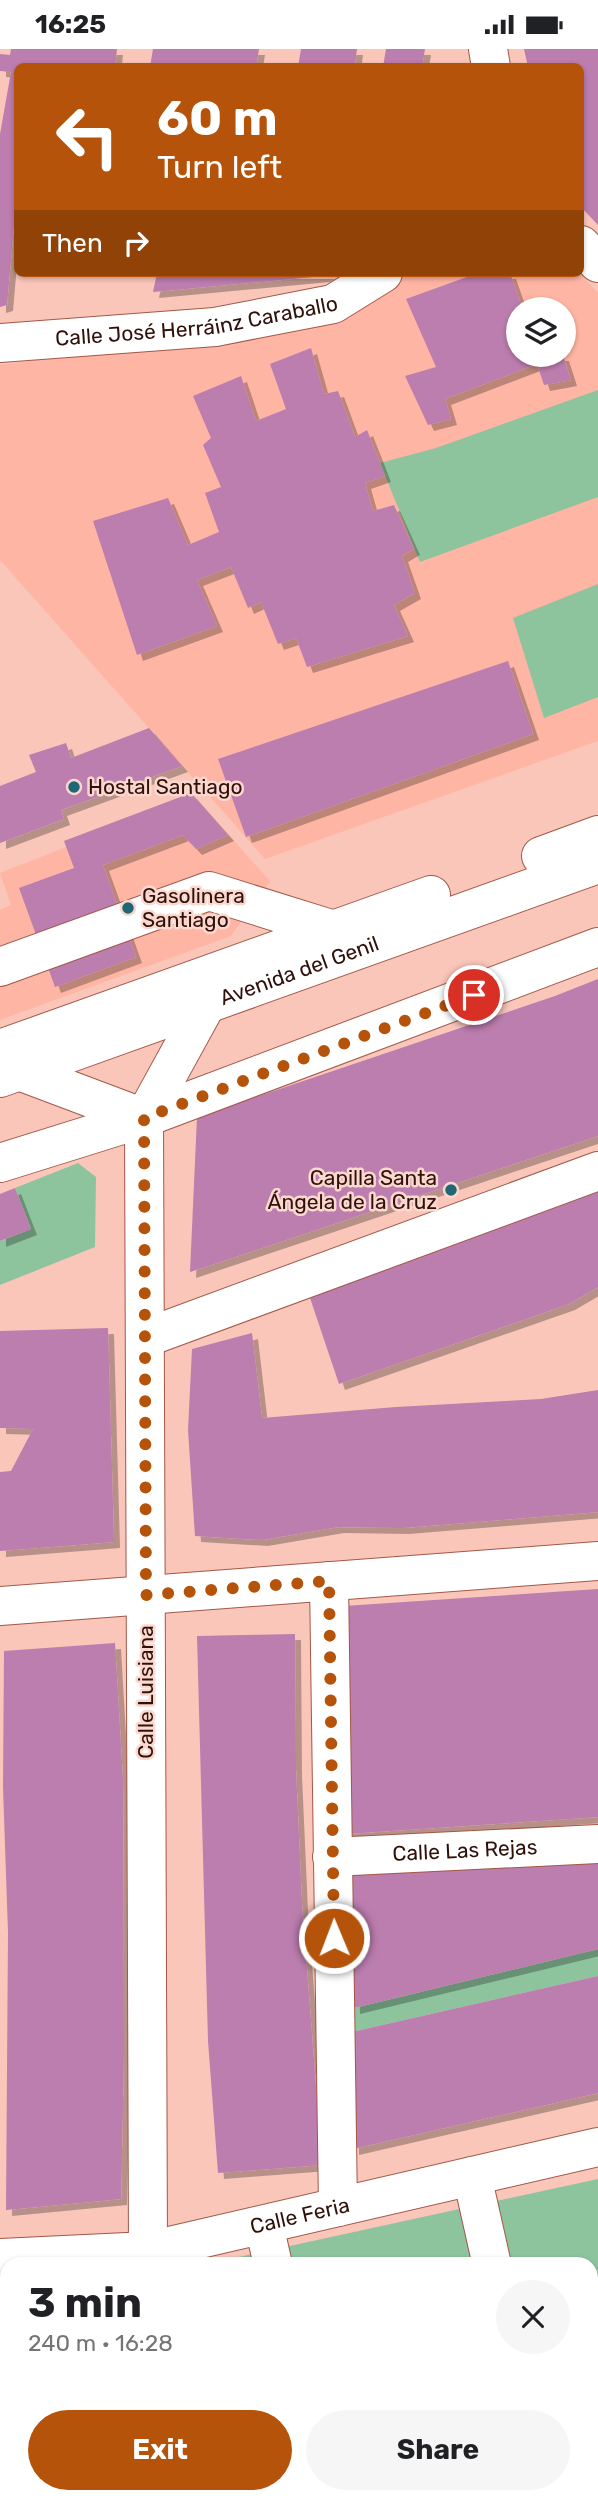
<!DOCTYPE html>
<html lang="en">
<head>
<meta charset="utf-8">
<style>
	:root { --surface:#fff; --page:#f6f6f6; --text:#202124; --muted:#757577; --accent:#b45309 }
	body { margin:0; font-family:Rubik,sans-serif; background:var(--page); color:var(--text); height:100vh; display:flex; flex-direction:column; font-size:26px; white-space:nowrap }
	* { box-sizing:border-box; margin:0 }
	p { font-size:23px; color:var(--muted) }
	.icon { flex:none; width:38px; height:38px; fill:none; stroke:currentColor; stroke-width:2; stroke-linecap:round; stroke-linejoin:round }
	.map { position:relative; flex:1; overflow:hidden }
	.panel { position:absolute; left:0px; top:2208px; width:598px; height:247px; display:flex; flex-direction:column; background:var(--surface); border-radius:21px 21px 0 0; box-shadow:0 2px 5px #0004 }
	.panel>* { flex:none }
	.hud { position:absolute; left:14px; top:14px; width:570px; height:214px; border-radius:10px; box-shadow:0 2px 5px #0004; background:#b45309; color:#fff; overflow:hidden }
	.controls { position:absolute; left:506px; top:248px; display:grid; gap:14px }
	.controls a { display:grid; place-items:center; width:70px; height:70px; border-radius:50%; background:var(--surface); box-shadow:0 2px 5px #0004; font-size:35px }
	.pin { position:absolute; display:grid; place-items:center; width:60px; height:60px; color:#fff; margin:-30px; border:4px solid #fff; border-radius:50%; box-shadow:0 2px 7px #0007 }
	.me { position:absolute; width:77px; margin:-38px; rotate:359deg; stroke-linejoin:round; filter:drop-shadow(0 0 5px #0008) }
	.turn { display:flex; align-items:center; gap:24px; height:147px; padding:0 28px; font-size:32px }
	.turn .icon { width:91px; height:91px; stroke-width:2.5 }
	.turn b { display:block; font-size:49px; line-height:60px }
	.then { display:flex; align-items:center; height:66px; padding:0 28px; background:#0003; gap:14px; font-size:26px }
	.round { display:grid; place-items:center; flex:none; width:74px; height:74px; border-radius:37px; background:var(--page) }
	.headline { display:flex; align-items:center; justify-content:space-between; height:119px; padding:0 28px }
	h1 { font-size:42px; font-weight:700; line-height:52px }
	.cta { display:flex; gap:14px; margin-top:auto; padding:14px 28px }
	.cta a { flex:1; height:80px; border-radius:42px; background:var(--accent); color:#fff; font-size:28px; font-weight:700; line-height:80px; text-align:center }
	.cta a+a { background:var(--page); color:var(--text) }
	.status { display:flex; justify-content:space-between; align-items:center; height:49px; padding:0 35px; background:var(--surface); direction:ltr }
	.status svg { height:19px; fill:currentColor }
	.map>svg:first-child { display:block }
	.built { fill:#ffb5a4; fill-rule:evenodd }
	.green { fill:#8dc49e }
	.building { fill:#bc7daf; filter:url(#shadow) }
	.lines { fill:none; stroke-linecap:round; stroke-linejoin:round }
	.minor-casing { stroke:#a35847; stroke-width:40 }
	.minor { stroke:#fff; stroke-width:38 }
	.route { stroke:#b45309; stroke-width:12; stroke-dasharray:0 21.6 }
	.poi-dot { fill:#206776; stroke:#fbd8cf; stroke-width:2.5 }
	.labels { text-anchor:middle; stroke-width:5; stroke-linejoin:round; paint-order:stroke }
	.street-label { font-size:21px; fill:#2f110a; stroke:#fbd8cf }
	.poi-label { font-size:21px; fill:#2f110a; stroke:#fbd8cf; text-anchor:start }
</style>
</head>
<body>
<div class="status"><b>16:25</b><svg viewBox="0 0 49 12"><path d="M0 12V9h3v3zM5 12V6h3v6zM10 12V3h3v9zM15 12V0h3v12zM26 1h20v11H26zM47 4h2v5h-2z"/></svg></div>
<div class="map">
<svg width="598" height="2454" viewBox="0 0 598 2454">
	<defs>
		<filter id="shadow"><feDropShadow dx="6" dy="6" stdDeviation="0" flood-color="#0004"/></filter>
	</defs>
	<rect width="100%" height="100%" fill="#f9c6b9"/>
	<g class="built">
		<path d="M412 224H579L598 244V692L265 810 0 511V316L333 270ZM518 261H564V306H518Z"/>
		<path d="M191 744 270 832 231 887 0 971V861L11 856 0 824 66 798 64 792Z"/>
	</g>
	<g class="green">
		<path d="M598 341V448L420 513 380 414 436 399Z"/>
		<path d="M598 535V648L544 669 513 569Z"/>
		<path d="M78 1114 96 1128 95 1198 0 1236V1192L31 1180 15 1139Z"/>
		<path d="M598 1900V1927L352 1983 354 1959Z"/>
		<path d="M598 2130V2454H249L248 2448H592V2216H202Z"/>
		<path d="M0 2263H7V2448H158L160 2454H0Z"/>
	</g>
	<g class="building">
		<path d="M11 0H117L115 18H18V128L7 256 0 258V85L11 23 0 22V5L10 6Z"/>
		<path d="M153 0H259L256 18H150Z"/>
		<path d="M301 0H357L355 15 366 18H298Z"/>
		<path d="M386 0H425L422 18H383Z"/>
		<path d="M524 0H598V176L581 158V18H528Z"/>
		<path d="M157 224H329L324 227 153 243Z"/>
		<path d="M478 224H510L523 261H518V306H563L571 331 544 336 537 315 445 350 451 370 428 376 405 327 436 318 406 250Z"/>
		<path d="M311 299 324 345 338 342 355 388 367 381 380 414 385 427 365 434 373 462 394 456 414 500 402 507 415 544 394 556 408 587 307 618 296 589 278 595 261 553 248 559 231 518 197 531 217 577 137 606 93 472 168 449 188 496 219 483 205 444 221 438 203 396 211 389 193 347 241 327 256 372 286 360 270 315Z"/>
		<path d="M508 612 533 685 246 788 218 710Z"/>
		<path d="M149 679 182 717 61 761 64 770 0 794V737L36 723 29 706 66 694 71 709Z"/>
		<path d="M191 744 228 786 196 800 183 786 103 816 136 908 55 938 19 839 74 819 64 792Z"/>
		<path d="M598 930V1087L190 1223 197 1068 555 947Z"/>
		<path d="M598 1131V1238L569 1255 339 1335 306 1237Z"/>
		<path d="M15 1139 31 1180 0 1192V1145Z"/>
		<path d="M108 1279 114 1493 0 1502V1423L11 1422 33 1380 0 1379V1282Z"/>
		<path d="M252 1284 262 1369 396 1358 541 1350 598 1341V1463L403 1479 338 1478 262 1491 195 1487 188 1381 192 1300Z"/>
		<path d="M598 1540V1768L345 1785 344 1557Z"/>
		<path d="M295 1585 296 1721 302 1856 322 2116 218 2124 208 1992 197 1587Z"/>
		<path d="M115 1594 123 1732 124 1999 121 2150 6 2161 8 1883 3 1738 4 1602Z"/>
		<path d="M598 1810V1900L354 1959 350 1822Z"/>
		<path d="M598 1927V2044L353 2100 352 1983Z"/>
	</g>
	<g class="lines">
		<g class="minor-casing">
			<g id="minor">
				<path d="M488 0 491 18"/>
				<path d="M581 196 598 214"/>
				<path id="s1" d="M0 294 215 278 333 255 383 224"/>
				<path d="M541 807 598 786"/>
				<path d="M0 918 209 842 334 881"/>
				<path d="M0 1000 431 846"/>
				<path d="M19 1022 144 1069"/>
				<path id="s2" d="M0 1029 598 815"/>
				<path d="M0 1114 144 1069 598 898"/>
				<path d="M145 1289 598 1122"/>
				<path d="M329 1532 338 2158"/>
				<path d="M0 1557 598 1512"/>
				<path id="s3" d="M332 1808 598 1795"/>
				<path d="M472 2127 492 2216"/>
				<path d="M264 2176 273 2216"/>
				<path id="s4" d="M0 2209 148 2202 598 2098"/>
				<path d="M151 2216 148 2202 144 1069 206 956"/>
				<path d="M202 2448 203 2454"/>
				<path d="M326 2448 327 2454"/>
				<path d="M544 2453 567 2448"/>
			</g>
		</g>
		<use href="#minor" class="minor"/>
	</g>
	<g class="lines">
		<path class="route" d="M334 1889 329 1532 146 1546 144 1069 474 946"/>
	</g>
	<g class="poi-dot">
		<circle cx="74" cy="738" r="7"/>
		<circle cx="128" cy="859" r="7"/>
		<circle cx="451" cy="1141" r="7"/>
	</g>
	<g class="labels">
		<g class="street-label">
			<text dy="7" stroke="none"><textPath href="#s1" startOffset="198">Calle José Herráinz Caraballo</textPath></text>
			<text dy="7" stroke="none"><textPath href="#s2" startOffset="318">Avenida del Genil</textPath></text>
			<text transform="translate(146 1643) rotate(-90)" y="7">Calle Luisiana</text>
			<text dy="7" stroke="none"><textPath href="#s3" startOffset="133">Calle Las Rejas</textPath></text>
			<text dy="7" stroke="none"><textPath href="#s4" startOffset="304">Calle Feria</textPath></text>
		</g>
		<g class="poi-label">
			<text x="88" y="745">Hostal Santiago</text>
			<text x="142" y="854">Gasolinera<tspan x="142" dy="24">Santiago</tspan></text>
			<text x="437" y="1136" text-anchor="end">Capilla Santa<tspan x="437" dy="24">Ángela de la Cruz</tspan></text>
		</g>
	</g>
</svg>
<div class="controls">
<a><svg class="icon" aria-label="layers" viewBox="0 0 24 24"><path d="M12 4l9 5-9 5-9-5zM3 14l9 5 9-5"/></svg></a>
</div>
<div class="pin" style="left:474px;top:946px;background:#d93025"><svg class="icon" aria-label="arrive" viewBox="0 0 24 24"><path d="M6 21V4h12l-3 4 3 4H6"/></svg></div>
<svg class="me" style="left:334px;top:1889px" viewBox="-20 -20 40 40"><circle r="17" fill="#b45309" stroke="#fff" stroke-width="3"/><path d="M0-11L8 9 0 5-8 9z" fill="#fff"/></svg>
<div class="hud">
<div class="turn"><svg class="icon" aria-label="left" viewBox="0 0 24 24"><path d="M17 20v-9H6M10 6l-5 5 5 5"/></svg><div><b>60 m</b>Turn left</div></div>
<div class="then">Then<svg class="icon" aria-label="right" viewBox="0 0 24 24"><path d="M7 20v-9h11M14 6l5 5-5 5"/></svg></div>
</div>
<section class="panel">
<div class="headline"><div><h1>3 min</h1><p>240 m · 16:28</p></div><a class="round"><svg class="icon" aria-label="close" viewBox="0 0 24 24"><path d="M6 6l12 12M18 6L6 18"/></svg></a></div>
<div class="cta"><a>Exit</a><a>Share</a></div>
</section>
</div>
</body>
</html>
